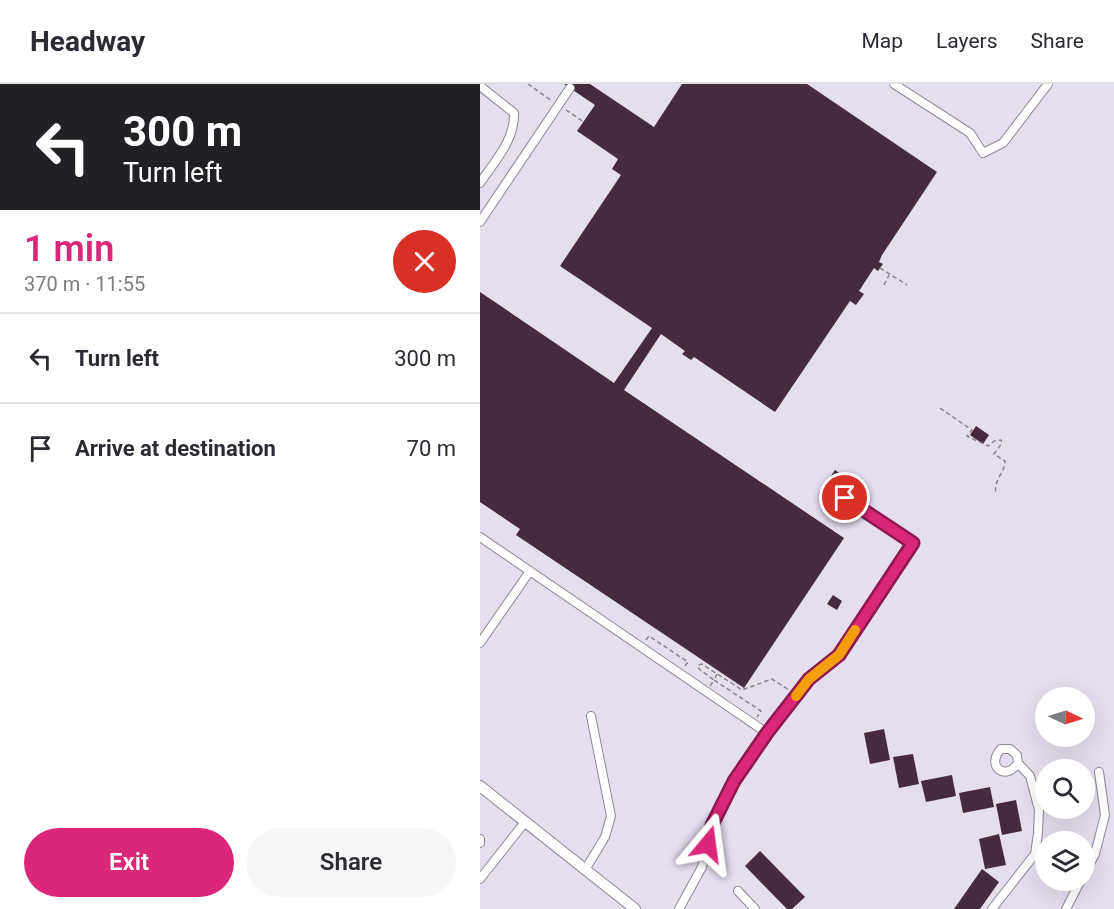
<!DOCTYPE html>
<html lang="en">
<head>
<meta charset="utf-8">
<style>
	:root { --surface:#fff; --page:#f7f7f7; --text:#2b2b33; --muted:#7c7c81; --line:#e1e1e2; --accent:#db2777 }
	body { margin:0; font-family:Roboto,sans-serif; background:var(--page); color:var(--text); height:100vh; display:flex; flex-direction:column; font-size:22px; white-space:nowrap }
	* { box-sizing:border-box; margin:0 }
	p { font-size:20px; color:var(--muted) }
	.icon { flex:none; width:33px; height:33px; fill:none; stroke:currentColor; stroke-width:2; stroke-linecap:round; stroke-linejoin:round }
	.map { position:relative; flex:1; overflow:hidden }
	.panel { display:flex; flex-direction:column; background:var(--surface); width:480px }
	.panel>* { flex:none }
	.top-card { background:#202124; color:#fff; overflow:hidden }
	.needle { width:39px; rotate:94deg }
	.tools { position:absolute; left:555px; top:603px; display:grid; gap:12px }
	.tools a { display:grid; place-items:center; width:60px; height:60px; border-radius:50%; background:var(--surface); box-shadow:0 6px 24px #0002; font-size:30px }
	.pin { position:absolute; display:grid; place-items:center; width:51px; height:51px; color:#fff; margin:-26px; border:3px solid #fff; border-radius:50%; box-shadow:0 2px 6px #0007 }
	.me { position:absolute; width:66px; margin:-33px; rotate:16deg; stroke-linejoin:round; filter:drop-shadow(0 0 4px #0008) }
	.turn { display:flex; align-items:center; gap:21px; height:126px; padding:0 24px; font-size:27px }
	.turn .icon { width:78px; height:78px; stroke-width:2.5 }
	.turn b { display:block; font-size:42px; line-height:51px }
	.round { display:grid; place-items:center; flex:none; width:63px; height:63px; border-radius:32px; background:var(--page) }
	.headline { display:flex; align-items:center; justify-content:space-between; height:102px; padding:0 24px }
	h1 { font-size:36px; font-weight:600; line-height:45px; color:var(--accent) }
	.action { display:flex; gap:12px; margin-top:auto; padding:12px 24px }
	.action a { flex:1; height:69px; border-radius:36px; background:var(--accent); color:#fff; font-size:24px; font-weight:600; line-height:69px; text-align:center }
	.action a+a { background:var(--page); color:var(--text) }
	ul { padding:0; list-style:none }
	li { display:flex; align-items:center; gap:18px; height:90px; padding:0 24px; border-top:2px solid var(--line) }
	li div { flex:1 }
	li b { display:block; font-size:22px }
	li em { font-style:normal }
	header { display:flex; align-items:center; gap:36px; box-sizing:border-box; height:84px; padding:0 30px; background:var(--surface); border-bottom:2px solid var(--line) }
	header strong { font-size:28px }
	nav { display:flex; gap:33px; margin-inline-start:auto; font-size:21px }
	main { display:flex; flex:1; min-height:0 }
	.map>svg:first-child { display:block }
	.building { fill:#442b3f }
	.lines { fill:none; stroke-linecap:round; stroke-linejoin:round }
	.minor-casing { stroke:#8c8696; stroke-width:10 }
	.major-casing { stroke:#8c8696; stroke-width:12 }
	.path { stroke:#898490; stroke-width:1.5; stroke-dasharray:4.5 3; stroke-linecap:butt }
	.minor { stroke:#fff; stroke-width:8 }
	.major { stroke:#fff; stroke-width:10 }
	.route-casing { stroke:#8e194d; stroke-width:15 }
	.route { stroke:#db2777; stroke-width:10 }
	.slow { stroke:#f59e0b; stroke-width:10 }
</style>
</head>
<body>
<header>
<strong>Headway</strong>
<nav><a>Map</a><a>Layers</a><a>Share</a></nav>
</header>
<main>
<section class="panel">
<div class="top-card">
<div class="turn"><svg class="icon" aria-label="left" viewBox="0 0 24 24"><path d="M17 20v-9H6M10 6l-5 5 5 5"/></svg><div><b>300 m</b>Turn left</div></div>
</div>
<div class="headline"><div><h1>1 min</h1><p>370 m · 11:55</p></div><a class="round" style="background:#d93025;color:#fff"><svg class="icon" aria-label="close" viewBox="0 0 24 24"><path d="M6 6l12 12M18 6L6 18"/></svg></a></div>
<ul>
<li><svg class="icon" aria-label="left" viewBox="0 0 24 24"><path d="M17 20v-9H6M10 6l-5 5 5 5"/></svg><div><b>Turn left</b></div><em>300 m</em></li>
<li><svg class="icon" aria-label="arrive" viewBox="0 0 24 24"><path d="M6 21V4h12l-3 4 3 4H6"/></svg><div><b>Arrive at destination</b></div><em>70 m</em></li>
</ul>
<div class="action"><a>Exit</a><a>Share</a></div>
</section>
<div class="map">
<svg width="634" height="825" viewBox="0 0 634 825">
	<rect width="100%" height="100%" fill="#e5deef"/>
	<g class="building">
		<path d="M84 0H110L174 43 202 0H327L457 88 402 171 399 178 403 180 400 184 398 187 394 184 379 207 384 210 376 221 370 217 295 328 214 273 211 276 202 270 205 267 181 250 144 306 364 454 264 604 36 451 40 445 0 418V208L134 299 172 244 80 182 141 91 132 85 138 75 97 47 115 21Z"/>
		<path d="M496 342 509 351 503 360 490 351Z"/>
		<path d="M355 386 367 394 351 418 339 410Z"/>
		<path d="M353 511 362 517 357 526 347 520Z"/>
		<path d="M404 645 410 676 390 680 384 649Z"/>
		<path d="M433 670 439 700 419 704 413 673Z"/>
		<path d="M472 691 476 712 446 718 441 697Z"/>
		<path d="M510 703 514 723 483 729 479 709Z"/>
		<path d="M536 716 542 747 522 751 516 720Z"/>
		<path d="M519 750 526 781 505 785 499 755Z"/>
		<path d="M280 767 325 813 312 825H307L265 782Z"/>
		<path d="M502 785 519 798 500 825H474Z"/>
	</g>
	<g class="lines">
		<g class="minor-casing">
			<g id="minor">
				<path d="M414 0 490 49 503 69 523 59 568 0"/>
				<path d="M0 2 34 29C35 56 15 77 0 99"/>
				<path d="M0 138 90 4"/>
				<path d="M0 453 287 649"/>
				<path d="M0 559 50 487"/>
				<path d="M0 755V759"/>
				<path d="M105 786 125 753 131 732 111 632"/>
				<path d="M604 790 615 770 625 731 619 688"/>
				<path d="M0 795 45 738"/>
				<path d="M258 807 275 825"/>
				<path d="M199 825 222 783 232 741 254 697 287 649 329 595 359 571 433 459 365 414"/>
				<path d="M512 825 555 770 558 749 559 726 554 707 550 692 538 679 537 671 530 665H521C505 682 526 698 538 679"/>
				<path d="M586 825 601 796"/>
			</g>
		</g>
		<g class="major-casing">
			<path id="major" d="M0 702 155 825"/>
		</g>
		<g class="path">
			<path d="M48 0 72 17"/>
			<path d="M86 26 104 38"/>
			<path d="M400 184 427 201"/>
			<path d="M404 201 409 191"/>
			<path d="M460 324 492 346 487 352 508 362 514 357 521 356 522 359 514 370 525 377C525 389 513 396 516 410"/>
			<path d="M166 556 169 552 208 578 204 583"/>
			<path d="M237 590 234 596 219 585 218 581 222 580C235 589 249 597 262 606L292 595 309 606"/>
			<path d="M230 602 234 596 281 627 277 633"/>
		</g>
		<use href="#minor" class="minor"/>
		<use href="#major" class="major"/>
	</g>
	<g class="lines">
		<g class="route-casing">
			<path id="route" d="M228 760 232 741 254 697 287 649 329 595 359 571 433 459 365 414"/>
		</g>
		<use href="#route" class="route"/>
		<path class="slow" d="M316 612 329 595 359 571 375 546"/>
	</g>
</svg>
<div class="tools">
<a><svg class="needle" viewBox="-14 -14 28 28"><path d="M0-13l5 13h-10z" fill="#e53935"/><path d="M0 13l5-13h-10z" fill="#7c7c81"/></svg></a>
<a><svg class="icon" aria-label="search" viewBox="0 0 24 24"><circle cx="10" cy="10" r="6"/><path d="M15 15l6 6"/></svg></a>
<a><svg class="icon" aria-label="layers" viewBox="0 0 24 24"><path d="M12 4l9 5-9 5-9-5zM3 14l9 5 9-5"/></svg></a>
</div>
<div class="pin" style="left:365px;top:414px;background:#d93025"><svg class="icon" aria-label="arrive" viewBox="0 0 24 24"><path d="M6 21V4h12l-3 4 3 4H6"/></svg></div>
<svg class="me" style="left:228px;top:760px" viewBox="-20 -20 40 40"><path d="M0-17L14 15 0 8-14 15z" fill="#db2777" stroke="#fff" stroke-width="4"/></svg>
</div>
</main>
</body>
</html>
